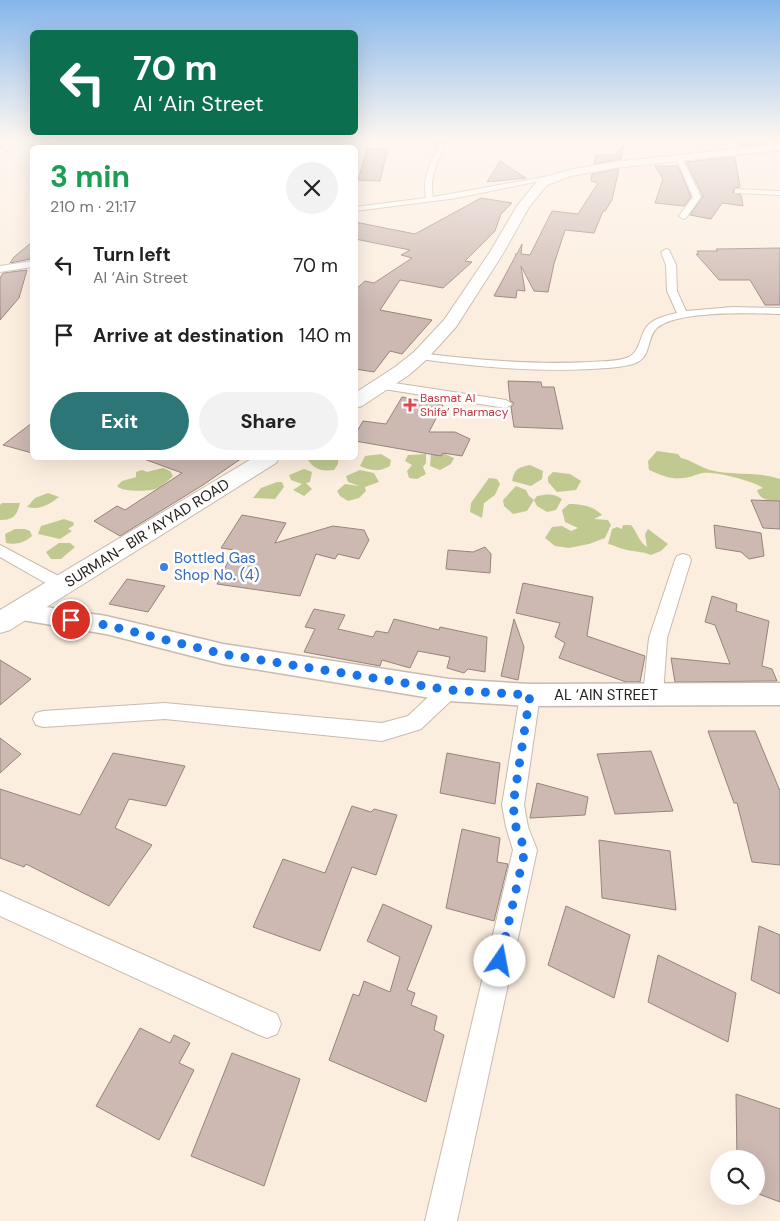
<!DOCTYPE html>
<html lang="en">
<head>
<meta charset="utf-8">
<style>
	:root { --surface:#fff; --page:#f2f2f2; --text:#222; --muted:#767676; --accent:#2c7678 }
	body { margin:0; font-family:"DM Sans",sans-serif; background:var(--page); color:var(--text); height:100vh; display:flex; flex-direction:column; font-size:19px; white-space:nowrap }
	* { box-sizing:border-box; margin:0 }
	p { font-size:16px; color:var(--muted) }
	.icon { flex:none; width:28px; height:28px; fill:none; stroke:currentColor; stroke-width:2; stroke-linecap:round; stroke-linejoin:round }
	.map { position:relative; flex:1; overflow:hidden }
	.sheet { position:absolute; left:30px; top:145px; width:328px; height:315px; display:flex; flex-direction:column; background:var(--surface); border-radius:8px; box-shadow:0 5px 20px #0002 }
	.sheet>* { flex:none }
	.banner { position:absolute; left:30px; top:30px; width:328px; height:105px; border-radius:8px; box-shadow:0 5px 20px #0002; background:#0b6e4f; color:#fff; overflow:hidden }
	.controls { position:absolute; left:710px; top:1150px; display:grid; gap:10px }
	.controls a { display:grid; place-items:center; width:55px; height:55px; border-radius:50%; background:var(--surface); box-shadow:0 5px 20px #0002; font-size:25px }
	.pin { position:absolute; display:grid; place-items:center; width:42px; height:42px; color:#fff; margin:-21px; border:2px solid #fff; border-radius:50%; box-shadow:0 1px 5px #0007 }
	.me { position:absolute; width:55px; margin:-28px; rotate:12deg; stroke-linejoin:round; filter:drop-shadow(0 0 4px #0008) }
	.turn { display:flex; align-items:center; gap:18px; height:105px; padding:0 20px; font-size:22px }
	.turn .icon { width:65px; height:65px; stroke-width:2.5 }
	.turn b { display:block; font-size:35px; line-height:42px }
	.round { display:grid; place-items:center; flex:none; width:52px; height:52px; border-radius:26px; background:var(--page) }
	.summary { display:flex; align-items:center; justify-content:space-between; height:85px; padding:0 20px }
	h1 { font-size:30px; font-weight:700; line-height:38px; color:#1e9e55 }
	.cta { display:flex; gap:10px; margin-top:auto; padding:10px 20px }
	.cta a { flex:1; height:58px; border-radius:30px; background:var(--accent); color:#fff; font-size:20px; font-weight:700; line-height:58px; text-align:center }
	.cta a+a { background:var(--page); color:var(--text) }
	ul { padding:0; list-style:none }
	li { display:flex; align-items:center; gap:15px; height:70px; padding:0 20px }
	li div { flex:1 }
	li b { display:block; font-size:19px }
	li em { font-style:normal }
	.map>svg:first-child { display:block }
	.green { fill:#c0ca90 }
	.building { fill:#cdb8b2; stroke:#96837d }
	.lines { fill:none; stroke-linecap:round; stroke-linejoin:round }
	.street-casing { stroke:#c8baac; stroke-width:2 }
	.secondary-casing { stroke:#c8baac; stroke-width:3 }
	.highway-casing { stroke:#c8baac; stroke-width:2 }
	.street { fill:#fff; fill-rule:evenodd }
	.secondary { fill:#fff; fill-rule:evenodd }
	.highway { fill:#fff; fill-rule:evenodd }
	.route { stroke:#1a73e8; stroke-width:9; stroke-dasharray:0 16.2 }
	.health-dot { fill:#e0444e; stroke:#fefefe; stroke-width:2 }
	.shop-dot { fill:#3f7fe0; stroke:#fefefe; stroke-width:2 }
	.labels { text-anchor:middle; stroke-width:5; stroke-linejoin:round; paint-order:stroke }
	.far-health-label { font-size:12px; fill:#be3a42; stroke:#fefefe; text-anchor:start }
	.street-label { font-size:15px; fill:#27221d; stroke:#fefefe }
	.shop-label { font-size:15px; fill:#366cbe; stroke:#fefefe; text-anchor:start }
</style>
</head>
<body>
<div class="map">
<svg width="780" height="1221" viewBox="0 0 780 1221">
	<rect width="100%" height="100%" fill="#fceedf"/>
	<g class="green">
		<path d="M657 451 678 454 681 458C691 460 700 467 710 470 733 476 758 471 780 479V501C771 501 760 501 757 490L763 488C754 481 715 471 703 473 696 474 690 478 683 478 672 480 660 475 649 470L648 461Z"/>
		<path d="M443 453 454 458 451 464 440 470 430 466 431 454Z"/>
		<path d="M381 454 391 460 390 466C379 472 371 471 360 466L365 456Z"/>
		<path d="M426 454V463L423 467 426 474 417 479 409 478 407 471 412 465 405 461 408 455Z"/>
		<path d="M312 458H338V464L334 470C322 471 316 471 308 460Z"/>
		<path d="M530 465 543 471 542 479 531 486 512 481C514 469 519 467 530 465Z"/>
		<path d="M163 468 170 471 173 476C168 481 159 489 152 490 144 491 122 492 117 486L122 481 136 477V472L142 470 147 472Z"/>
		<path d="M304 469 312 472 310 482 306 483 312 489 304 496 293 490 302 484 291 480 289 475Z"/>
		<path d="M360 470 374 473 379 482 365 487 366 491 359 498 348 501 340 496 337 491 345 484 359 486 348 482 346 476Z"/>
		<path d="M553 472 570 474 581 481 576 490 557 492 548 482V477Z"/>
		<path d="M489 478 497 479 500 484 495 495 484 503 482 518 470 512 471 503Z"/>
		<path d="M277 482H282L284 487 275 499 253 498 261 488Z"/>
		<path d="M516 486 526 490 529 496 534 500 537 496C547 494 554 493 562 499L556 510 547 512 537 506 534 500 527 511 513 514 504 506 503 500Z"/>
		<path d="M48 493 59 497C48 505 41 510 27 507L35 498Z"/>
		<path d="M2 503H20C17 516 13 520 0 520V505Z"/>
		<path d="M569 504C582 504 593 506 602 515L594 519 608 520 611 525 605 538 589 544 569 548 555 546 545 538 552 527 562 526 571 531 578 528 565 522 562 510Z"/>
		<path d="M64 519 73 522 74 525 68 529 72 531 60 539 38 534 41 526Z"/>
		<path d="M623 525H631C638 533 638 541 647 547L645 534 648 529 668 544 661 551 651 555C642 551 634 552 623 549 618 548 614 545 608 544L612 529 617 527 622 529Z"/>
		<path d="M15 529H25L30 531 32 536C24 543 16 545 6 543L5 534Z"/>
		<path d="M59 543H70L75 547 61 559H51L46 552Z"/>
	</g>
	<g class="building">
		<path d="M736 139H759L764 144 743 146Z"/>
		<path d="M622 146H624L621 159 594 164 596 155H616Z"/>
		<path d="M367 149H388L380 181 358 180Z"/>
		<path d="M735 157 740 187 734 188 733 193 741 195 743 206 722 203 711 219 690 215 703 196 686 162Z"/>
		<path d="M500 161 526 178 487 182Z"/>
		<path d="M655 166H678L691 197 684 206 655 203 663 179Z"/>
		<path d="M619 169 612 200 605 211H603L594 233 565 230 554 264 548 292 534 291 521 266 525 291 517 290 516 298 494 296 516 255 515 254H517L522 244 521 254 530 255 552 211 578 214 598 183 591 181 592 174Z"/>
		<path d="M481 198 512 203 501 214 495 231 465 261 472 262 443 288 400 280 380 310 432 320 402 354 390 351 374 372 355 369V290L365 281 374 283 412 258 401 255 410 250 355 239V222L415 234Z"/>
		<path d="M32 242 30 259 10 263 14 257Z"/>
		<path d="M780 248V305H765L750 280H719L696 254H699L697 251H718L716 249Z"/>
		<path d="M27 270 19 298 0 320V278L3 273Z"/>
		<path d="M508 381 541 382 542 387H554L563 429 514 427 511 407 514 403 510 401Z"/>
		<path d="M402 397 443 405 429 432H455L470 439 462 456 443 453 441 456 355 441V435L363 421 386 424Z"/>
		<path d="M32 423V453L3 445Z"/>
		<path d="M145 458H242L203 485 120 536 94 521 117 506 125 510 182 473 144 459Z"/>
		<path d="M751 500 780 501V529L763 528Z"/>
		<path d="M242 515 286 523 275 543 333 526 364 530 369 540 359 559 338 554 335 559 316 554 300 596 217 584 234 550 221 548Z"/>
		<path d="M714 525 761 533 764 556 749 559 741 552 716 548Z"/>
		<path d="M485 547 491 554 490 573 446 569 448 550 473 552Z"/>
		<path d="M127 579 165 586 148 612 109 604Z"/>
		<path d="M523 583 593 597 587 636 645 656 640 682H626L559 658 565 643 555 637 560 623 516 613Z"/>
		<path d="M712 596 737 604 736 611 769 621 762 666 772 669 777 681 675 682 671 658 730 664 715 625 705 622Z"/>
		<path d="M314 609 345 615 338 629 373 637 376 631 388 633 394 619 439 630 440 627 487 637 485 672 468 669 464 673 447 668 450 657 418 651 410 668 382 660 380 666 304 652 315 629 305 627Z"/>
		<path d="M514 619 524 647 518 680 501 676Z"/>
		<path d="M0 660 31 679 0 705Z"/>
		<path d="M708 731H755L780 791V865L752 862 737 803H734Z"/>
		<path d="M0 738 21 754 0 773Z"/>
		<path d="M651 751 673 811 615 814 597 754Z"/>
		<path d="M113 753 185 766 166 806 129 799 115 828 152 845 109 906 26 864 24 867 0 858V789L80 815Z"/>
		<path d="M447 753 500 763 495 804 440 793Z"/>
		<path d="M537 783 588 797 585 815 530 818Z"/>
		<path d="M352 806 371 812 374 809 397 815 376 875 352 867 320 951 253 927 283 859 325 873Z"/>
		<path d="M462 829 500 838 497 862 508 864 494 921 446 908Z"/>
		<path d="M599 840 670 851 676 910 602 898Z"/>
		<path d="M383 904 432 926 407 990 415 993 411 1005 437 1016 434 1030 444 1035 426 1102 329 1060 353 994 359 996 364 981 390 992 400 957 367 941Z"/>
		<path d="M566 906 630 935 614 998 548 965Z"/>
		<path d="M759 926 780 935V994L751 980Z"/>
		<path d="M658 955 736 993 728 1042 648 1002Z"/>
		<path d="M140 1028 170 1043 174 1035 190 1043 179 1063 194 1070 159 1140 96 1106Z"/>
		<path d="M232 1053 300 1079 264 1186 191 1156Z"/>
		<path d="M736 1094 780 1109V1202L756 1193V1159H737Z"/>
	</g>
	<g class="lines">
		<g class="street-casing">
			<g id="street">
				<path d="M25 139H34L0 153V149Z"/>
				<path d="M435 139H441L445 146C437 162 429 178 433 197L555 175 559 177 457 198 355 211V207L426 198C422 178 430 163 439 146Z"/>
				<path d="M763 139H771L780 145V149Z"/>
				<path d="M679 156 682 158 701 197 686 218 683 219 679 216 693 197 676 158Z"/>
				<path d="M735 189 780 191V195L738 193H735Z"/>
				<path d="M666 249 669 250 676 265 677 291 686 311 733 307 780 308V314C753 313 677 310 657 328 646 338 652 356 636 363 622 368 605 368 591 369 533 372 477 367 420 359L414 356 420 353C476 360 532 365 588 362 600 361 614 362 626 358 642 353 638 335 649 324 656 318 667 315 677 313L667 291 666 265 661 252Z"/>
				<path d="M32 261V267L0 272V266Z"/>
				<path d="M381 381 506 400 512 404 506 408 377 388 375 385Z"/>
				<path d="M0 545 68 581 70 585 68 589 62 591 56 589 0 557Z"/>
				<path d="M683 554 689 556 691 560 667 638 663 695 660 701 653 703 646 701 643 695 649 638 675 560 677 556Z"/>
				<path d="M449 682 456 684 459 690 456 696 421 729 382 741 165 719 43 727 36 725 33 719 36 713 43 711 165 703 382 723 408 716 442 684Z"/>
				<path d="M530 687 537 689 540 695 524 805 528 827 537 850 457 1221H425L513 850 506 827 502 805 520 695 523 689Z"/>
				<path d="M0 891 277 1014 281 1024 277 1034 267 1038 257 1034 0 916Z"/>
			</g>
		</g>
		<g class="secondary-casing">
			<path id="secondary" d="M19 603 106 616 223 644 449 679 530 684 780 683V705L530 706 449 701 223 664 106 634 10 618 6 612 10 606Z"/>
		</g>
		<g class="highway-casing">
			<g id="highway">
				<path d="M780 144V150L614 168 571 176 547 185 529 207 504 252 456 327 426 360 409 375 362 406 355 408V393L395 367 414 352 444 320 490 252 517 206 539 179 568 170 614 162Z"/>
				<path d="M253 458H279L276 463 10 630 0 633V610Z"/>
			</g>
		</g>
		<use href="#street" class="street"/>
		<use href="#secondary" class="secondary"/>
		<use href="#highway" class="highway"/>
	</g>
	<linearGradient id="sky" x2="0" y2="1"><stop stop-color="#85b6ea"/><stop offset="0.45" stop-color="#fef7f1"/><stop offset="1" stop-color="#fef7f1" stop-opacity="0"/></linearGradient>
	<rect width="780" height="310" fill="url(#sky)"/>
	<g class="lines">
		<path class="route" d="M71 620 106 625 223 654 449 690 530 695 513 805 516 827 525 850 500 961"/>
	</g>
	<path class="health-dot" d="M407.5 397.5h5v5h5v5h-5v5h-5v-5h-5v-5h5z"/>
	<circle class="shop-dot" cx="164" cy="567" r="5"/>
	<g class="labels">
		<g class="far-health-label">
			<text x="420" y="402">Basmat Al<tspan x="420" dy="14">Shifa’ Pharmacy</tspan></text>
		</g>
		<g class="street-label">
			<text transform="translate(147 533) rotate(-32)" y="5">SURMAN- BIR ‘AYYAD ROAD</text>
			<text x="606" y="700">AL ‘AIN STREET</text>
		</g>
		<g class="shop-label">
			<text x="174" y="563">Bottled Gas<tspan x="174" dy="17">Shop No. (4)</tspan></text>
		</g>
	</g>
</svg>
<div class="controls">
<a><svg class="icon" aria-label="search" viewBox="0 0 24 24"><circle cx="10" cy="10" r="6"/><path d="M15 15l6 6"/></svg></a>
</div>
<div class="pin" style="left:71px;top:620px;background:#d93025"><svg class="icon" aria-label="arrive" viewBox="0 0 24 24"><path d="M6 21V4h12l-3 4 3 4H6"/></svg></div>
<svg class="me" style="left:500px;top:961px" viewBox="-20 -20 40 40"><circle r="19" fill="#fff"/><path d="M0-13L10 11 0 6-10 11z" fill="#1a73e8"/></svg>
<div class="banner">
<div class="turn"><svg class="icon" aria-label="left" viewBox="0 0 24 24"><path d="M17 20v-9H6M10 6l-5 5 5 5"/></svg><div><b>70 m</b>Al ‘Ain Street</div></div>
</div>
<section class="sheet">
<div class="summary"><div><h1>3 min</h1><p>210 m · 21:17</p></div><a class="round"><svg class="icon" aria-label="close" viewBox="0 0 24 24"><path d="M6 6l12 12M18 6L6 18"/></svg></a></div>
<ul>
<li><svg class="icon" aria-label="left" viewBox="0 0 24 24"><path d="M17 20v-9H6M10 6l-5 5 5 5"/></svg><div><b>Turn left</b><p>Al ‘Ain Street</p></div><em>70 m</em></li>
<li><svg class="icon" aria-label="arrive" viewBox="0 0 24 24"><path d="M6 21V4h12l-3 4 3 4H6"/></svg><div><b>Arrive at destination</b></div><em>140 m</em></li>
</ul>
<div class="cta"><a>Exit</a><a>Share</a></div>
</section>
</div>
</body>
</html>
